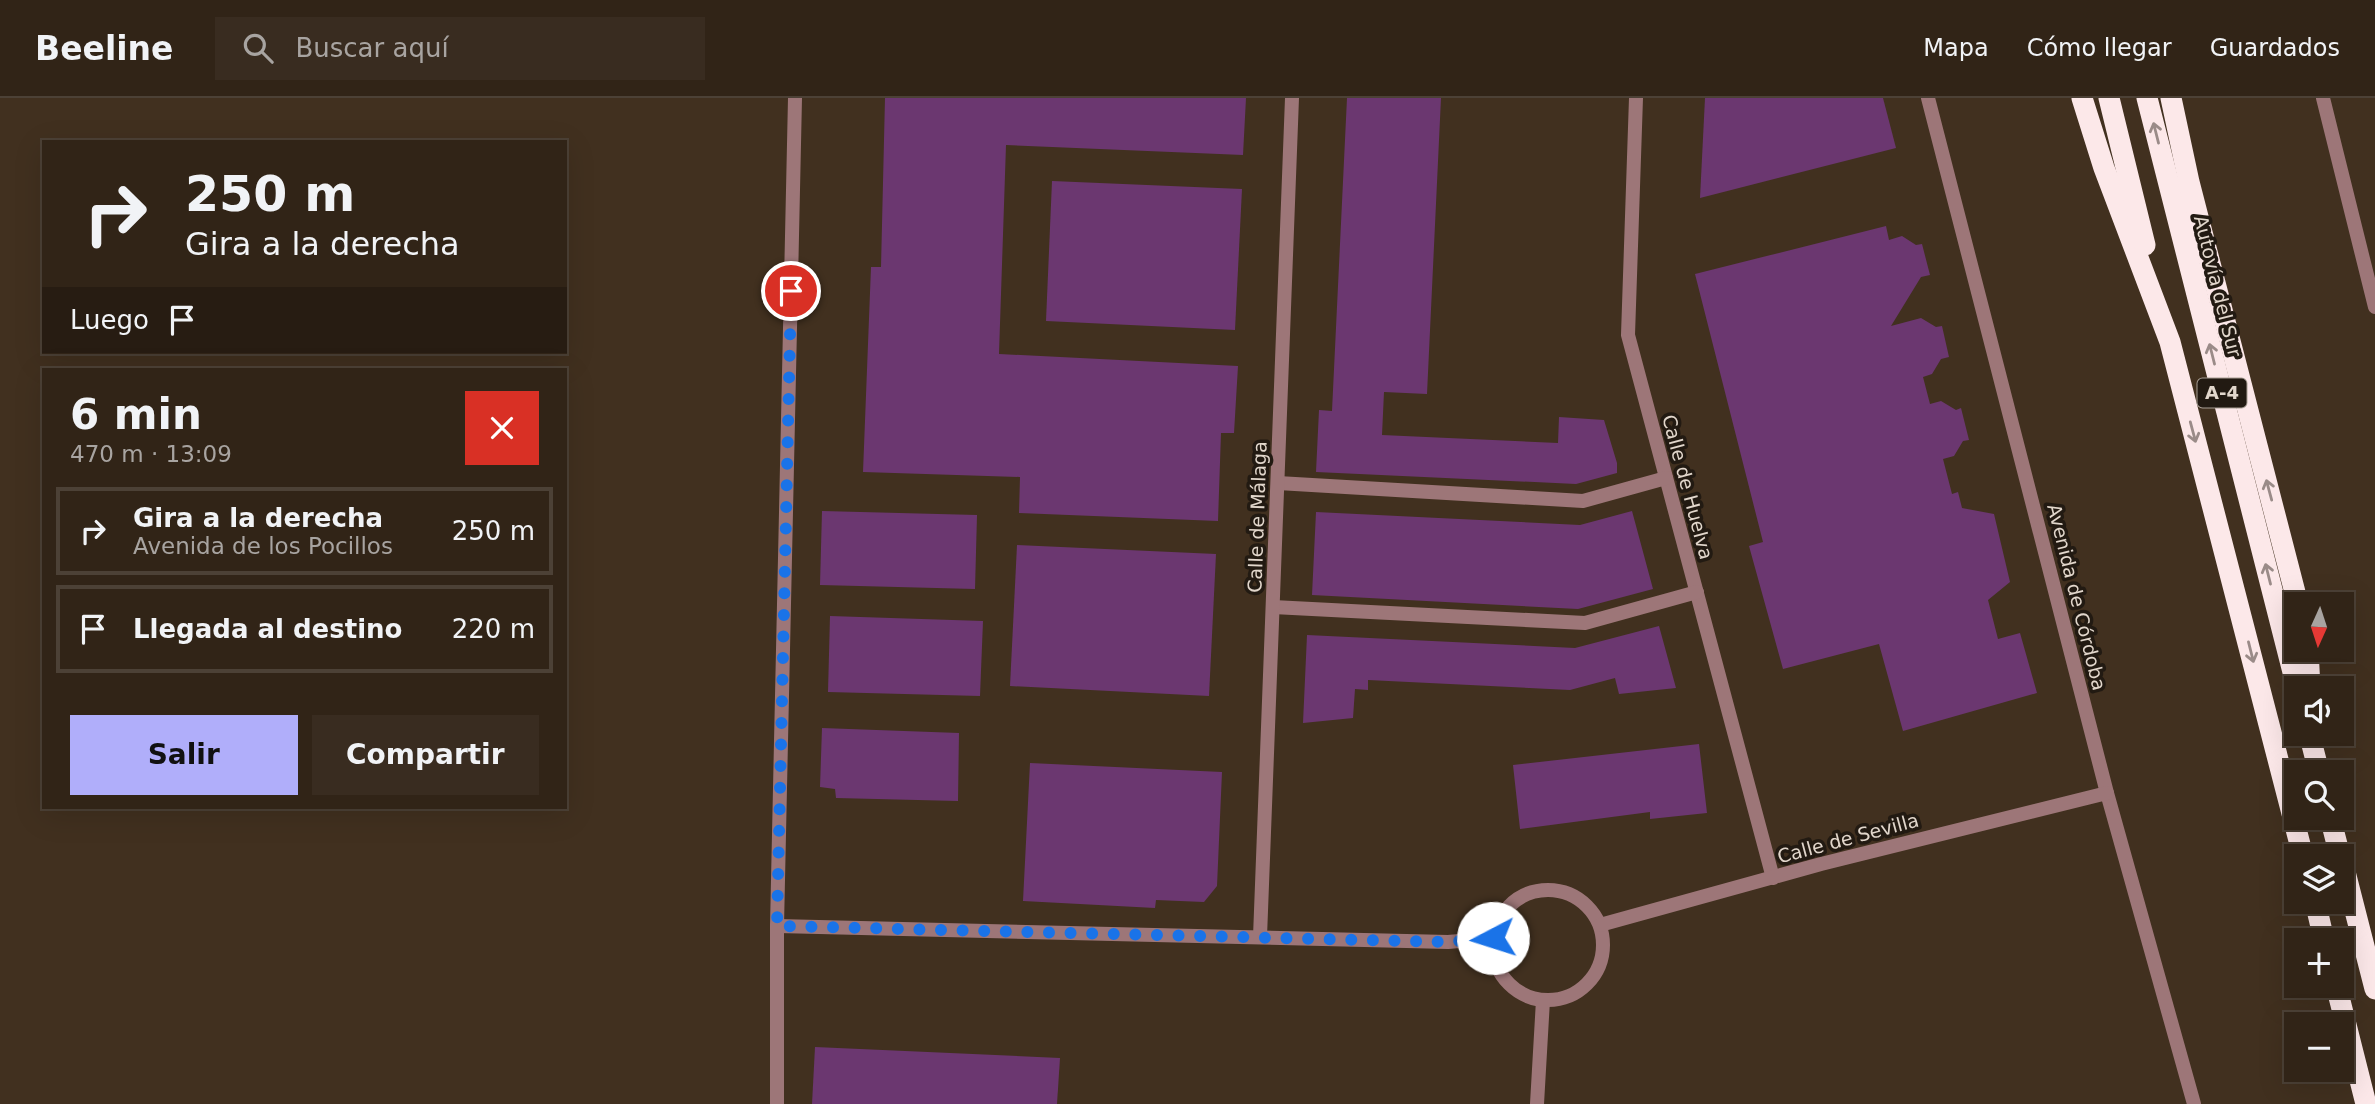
<!DOCTYPE html>
<html lang="es">
<head>
<meta charset="utf-8">
<style>
	:root { --surface:#312417; --page:#392c20; --text:#f1f3f6; --muted:#a8a4a1; --line:#4c4136; --accent:#b0aefa }
	body { margin:0; font-family:"DejaVu Sans",sans-serif; background:var(--page); color:var(--text); height:100vh; display:flex; flex-direction:column; font-size:26px; white-space:nowrap }
	* { box-sizing:border-box; margin:0 }
	p { font-size:23px; color:var(--muted) }
	.icon { flex:none; width:38px; height:38px; fill:none; stroke:currentColor; stroke-width:2; stroke-linecap:round; stroke-linejoin:round }
	.map { position:relative; flex:1; overflow:hidden }
	.side { position:absolute; left:42px; top:270px; width:525px; height:441px; display:flex; flex-direction:column; background:var(--surface); border-radius:0px; box-shadow:0 7px 28px #0002,0 0 0 2px var(--line) }
	.side>* { flex:none }
	.banner { position:absolute; left:42px; top:42px; width:525px; height:214px; border-radius:0px; box-shadow:0 7px 28px #0002,0 0 0 2px var(--line); background:#312417; color:var(--text); overflow:hidden }
	.needle { width:46px; rotate:183deg }
	.buttons { position:absolute; left:2284px; top:494px; display:grid; gap:14px }
	.buttons a { display:grid; place-items:center; width:70px; height:70px; border-radius:0px; background:var(--surface); box-shadow:0 7px 28px #0002,0 0 0 2px var(--line); font-size:35px }
	.pin { position:absolute; display:grid; place-items:center; width:60px; height:60px; color:#fff; margin:-30px; border:4px solid #fff; border-radius:50%; box-shadow:0 2px 7px #0007 }
	.me { position:absolute; width:77px; margin:-38px; rotate:265deg; stroke-linejoin:round; filter:drop-shadow(0 0 5px #0008) }
	.turn { display:flex; align-items:center; gap:24px; height:147px; padding:0 28px; font-size:32px }
	.turn .icon { width:91px; height:91px; stroke-width:2.5 }
	.turn b { display:block; font-size:49px; line-height:60px }
	.then { display:flex; align-items:center; height:66px; padding:0 28px; background:#0003; gap:14px; font-size:26px }
	.round { display:grid; place-items:center; flex:none; width:74px; height:74px; border-radius:0px; background:var(--page) }
	.summary { display:flex; align-items:center; justify-content:space-between; height:119px; padding:0 28px }
	h1 { font-size:42px; font-weight:700; line-height:52px }
	.cta { display:flex; gap:14px; margin-top:auto; padding:14px 28px }
	.cta a { flex:1; height:80px; border-radius:0px; background:var(--accent); color:#111; font-size:28px; font-weight:700; line-height:80px; text-align:center }
	.cta a+a { background:var(--page); color:var(--text) }
	ul { padding:0; list-style:none }
	li { display:flex; align-items:center; gap:21px; height:88px; margin:0 14px 10px; padding:0 14px; border:4px solid var(--line); border-radius:0px }
	li div { flex:1 }
	li b { display:block; font-size:26px }
	li em { font-style:normal }
	header { display:flex; align-items:center; gap:42px; box-sizing:border-box; height:98px; padding:0 35px; background:var(--surface); border-bottom:2px solid var(--line) }
	header strong { font-size:33px }
	nav { display:flex; gap:38px; margin-inline-start:auto; font-size:24px }
	.search { width:490px; height:63px; background:var(--page); display:flex; align-items:center; gap:18px; box-sizing:border-box; padding:0 24px; border-radius:0px; color:var(--muted); font-size:26px }
	.map>svg:first-child { display:block }
	.building { fill:#6b3770 }
	.lines { fill:none; stroke-linecap:round; stroke-linejoin:round }
	.minor { stroke:#9d7678; stroke-width:14 }
	.tertiary { stroke:#9d7678; stroke-width:14 }
	.motorway { stroke:#fce8e9; stroke-width:21 }
	.oneway { stroke:#9a8b88 }
	.route { stroke:#1a73e8; stroke-width:12; stroke-dasharray:0 21.6 }
	.labels { text-anchor:middle; stroke-width:7; stroke-linejoin:round; paint-order:stroke }
	.shield { fill:#221a12; stroke:#a89e94; stroke-width:2 }
	.shield-label { font-size:18px; font-weight:bold; fill:#e2d7cc }
	.street-label { font-size:19px; fill:#e2d7cc; stroke:#221a12 }
</style>
</head>
<body>
<header>
<strong>Beeline</strong>
<div class="search"><svg class="icon" aria-label="search" viewBox="0 0 24 24"><circle cx="10" cy="10" r="6"/><path d="M15 15l6 6"/></svg>Buscar aquí</div>
<nav><a>Mapa</a><a>Cómo llegar</a><a>Guardados</a></nav>
</header>
<div class="map">
<svg width="2375" height="1006" viewBox="0 0 2375 1006">
	<rect width="100%" height="100%" fill="#41301f"/>
	<g class="building">
		<path d="M885 0H1246L1243 57 1006 47 999 256 1238 268 1234 335H1221L1218 423 1019 415 1020 379 863 374 871 169H881Z"/>
		<path d="M1347 0H1441L1427 296 1384 294 1382 337 1558 345 1559 319 1604 322 1617 365V375L1576 386 1316 374 1319 312 1332 313Z"/>
		<path d="M1705 0H1883L1896 50 1700 100Z"/>
		<path d="M1052 83 1242 91 1235 232 1046 223Z"/>
		<path d="M1886 128 1889 142 1902 138 1916 147 1922 146 1930 177 1921 179 1891 228 1921 220 1936 229 1942 228 1949 259 1941 261 1932 276 1923 279 1930 306 1941 303 1956 312 1961 310 1969 342 1963 343 1954 358 1943 361 1952 396 1958 394 1962 410 1994 416 2010 484 1988 502 1998 541 2020 535 2037 595 1903 633 1879 546 1783 571 1749 448 1763 444 1695 176Z"/>
		<path d="M822 413 977 417 975 491 820 487Z"/>
		<path d="M1632 413 1653 491 1578 511 1312 497 1316 414 1580 427Z"/>
		<path d="M1017 447 1216 456 1209 598 1010 588Z"/>
		<path d="M830 518 983 523 980 598 828 594Z"/>
		<path d="M1659 528 1676 590 1619 596 1615 580 1570 592 1368 582V592L1355 591 1353 620 1303 625 1307 537 1575 550Z"/>
		<path d="M822 630 959 635 958 703 836 700 835 691 820 689Z"/>
		<path d="M1699 646 1707 715 1650 721V714L1520 731 1513 667Z"/>
		<path d="M1030 665 1222 674 1217 788 1204 804 1156 802 1155 810 1023 803Z"/>
		<path d="M815 949 1060 960 1057 1006H812Z"/>
	</g>
	<g class="lines">
		<g class="minor">
			<path d="M1636 0 1628 237 1773 780"/>
			<path d="M1928 0 2107 695 2194 1006"/>
			<path d="M1278 385 1583 403 1666 380"/>
			<path d="M1273 509 1585 525 1697 494"/>
			<circle cx="1548" cy="847" r="55"/>
			<path d="M1600 827 1821 766 2107 695"/>
			<path d="M777 828 1448 844 1493 840"/>
			<path d="M1260 839 1292 0"/>
			<path d="M777 1006V828L795 0"/>
			<path d="M1537 1006 1543 902"/>
		</g>
		<path class="tertiary" d="M2323 0 2375 209"/>
		<g class="motorway">
			<path d="M2082 0 2104 70 2170 244 2303 758"/>
			<path d="M2109 0 2145 147"/>
			<path d="M2147 0 2297 590"/>
			<path d="M2171 0 2189 84 2298 506"/>
			<path d="M2308 551 2310 590"/>
			<path d="M2309 635 2319 674"/>
			<path d="M2330 719 2340 758"/>
			<path d="M2342 762 2375 891"/>
			<path d="M2315 803 2324 842"/>
			<path d="M2336 887 2366 1006"/>
		</g>
	</g>
	<defs><path id="oneway-shaft" d="M-6 0H5M1.5-3L5.5 0L1.5 3" fill="none" stroke-width="1.6" stroke-linecap="round" stroke-linejoin="round" transform="scale(1.75)"/></defs>
	<g class="oneway">
		<use href="#oneway-shaft" transform="translate(2156 35) rotate(-104)"/>
		<use href="#oneway-shaft" transform="translate(2212 256) rotate(-104)"/>
		<use href="#oneway-shaft" transform="translate(2193 334) rotate(75)"/>
		<use href="#oneway-shaft" transform="translate(2269 392) rotate(-105)"/>
		<use href="#oneway-shaft" transform="translate(2268 476) rotate(-104)"/>
		<use href="#oneway-shaft" transform="translate(2251 554) rotate(76)"/>
	</g>
	<g class="lines">
		<path class="route" d="M791 193 777 828 1448 844 1493 840"/>
	</g>
	<g class="labels">
		<rect class="shield" x="2197.5" y="280.5" width="49" height="29" rx="5"/>
		<g class="shield-label">
			<text x="2222" y="301">A-4</text>
		</g>
		<g class="street-label">
			<text transform="translate(2218 188) rotate(76)" y="7">Autovía del Sur</text>
			<text transform="translate(1688 389) rotate(75)" y="7">Calle de Huelva</text>
			<text transform="translate(1257 419) rotate(-88)" y="7">Calle de Málaga</text>
			<text transform="translate(2077 499) rotate(76)" y="7">Avenida de Córdoba</text>
			<text transform="translate(1848 740) rotate(-15)" y="7">Calle de Sevilla</text>
		</g>
	</g>
</svg>
<div class="buttons">
<a><svg class="needle" viewBox="-14 -14 28 28"><path d="M0-13l5 13h-10z" fill="#e53935"/><path d="M0 13l5-13h-10z" fill="#a8a4a1"/></svg></a>
<a><svg class="icon" aria-label="sound" viewBox="0 0 24 24"><path d="M4 9h4l5-4v14l-5-4H4zM17 9q2 3 0 6"/></svg></a>
<a><svg class="icon" aria-label="search" viewBox="0 0 24 24"><circle cx="10" cy="10" r="6"/><path d="M15 15l6 6"/></svg></a>
<a><svg class="icon" aria-label="layers" viewBox="0 0 24 24"><path d="M12 4l9 5-9 5-9-5zM3 14l9 5 9-5"/></svg></a>
<a>+</a>
<a>−</a>
</div>
<div class="pin" style="left:791px;top:193px;background:#d93025"><svg class="icon" aria-label="arrive" viewBox="0 0 24 24"><path d="M6 21V4h12l-3 4 3 4H6"/></svg></div>
<svg class="me" style="left:1493px;top:840px" viewBox="-20 -20 40 40"><circle r="19" fill="#fff"/><path d="M0-13L10 11 0 6-10 11z" fill="#1a73e8"/></svg>
<div class="banner">
<div class="turn"><svg class="icon" aria-label="right" viewBox="0 0 24 24"><path d="M7 20v-9h11M14 6l5 5-5 5"/></svg><div><b>250 m</b>Gira a la derecha</div></div>
<div class="then">Luego<svg class="icon" aria-label="arrive" viewBox="0 0 24 24"><path d="M6 21V4h12l-3 4 3 4H6"/></svg></div>
</div>
<section class="side">
<div class="summary"><div><h1>6 min</h1><p>470 m · 13:09</p></div><a class="round" style="background:#d93025;color:#fff"><svg class="icon" aria-label="close" viewBox="0 0 24 24"><path d="M6 6l12 12M18 6L6 18"/></svg></a></div>
<ul>
<li><svg class="icon" aria-label="right" viewBox="0 0 24 24"><path d="M7 20v-9h11M14 6l5 5-5 5"/></svg><div><b>Gira a la derecha</b><p>Avenida de los Pocillos</p></div><em>250 m</em></li>
<li><svg class="icon" aria-label="arrive" viewBox="0 0 24 24"><path d="M6 21V4h12l-3 4 3 4H6"/></svg><div><b>Llegada al destino</b></div><em>220 m</em></li>
</ul>
<div class="cta"><a>Salir</a><a>Compartir</a></div>
</section>
</div>
</body>
</html>
